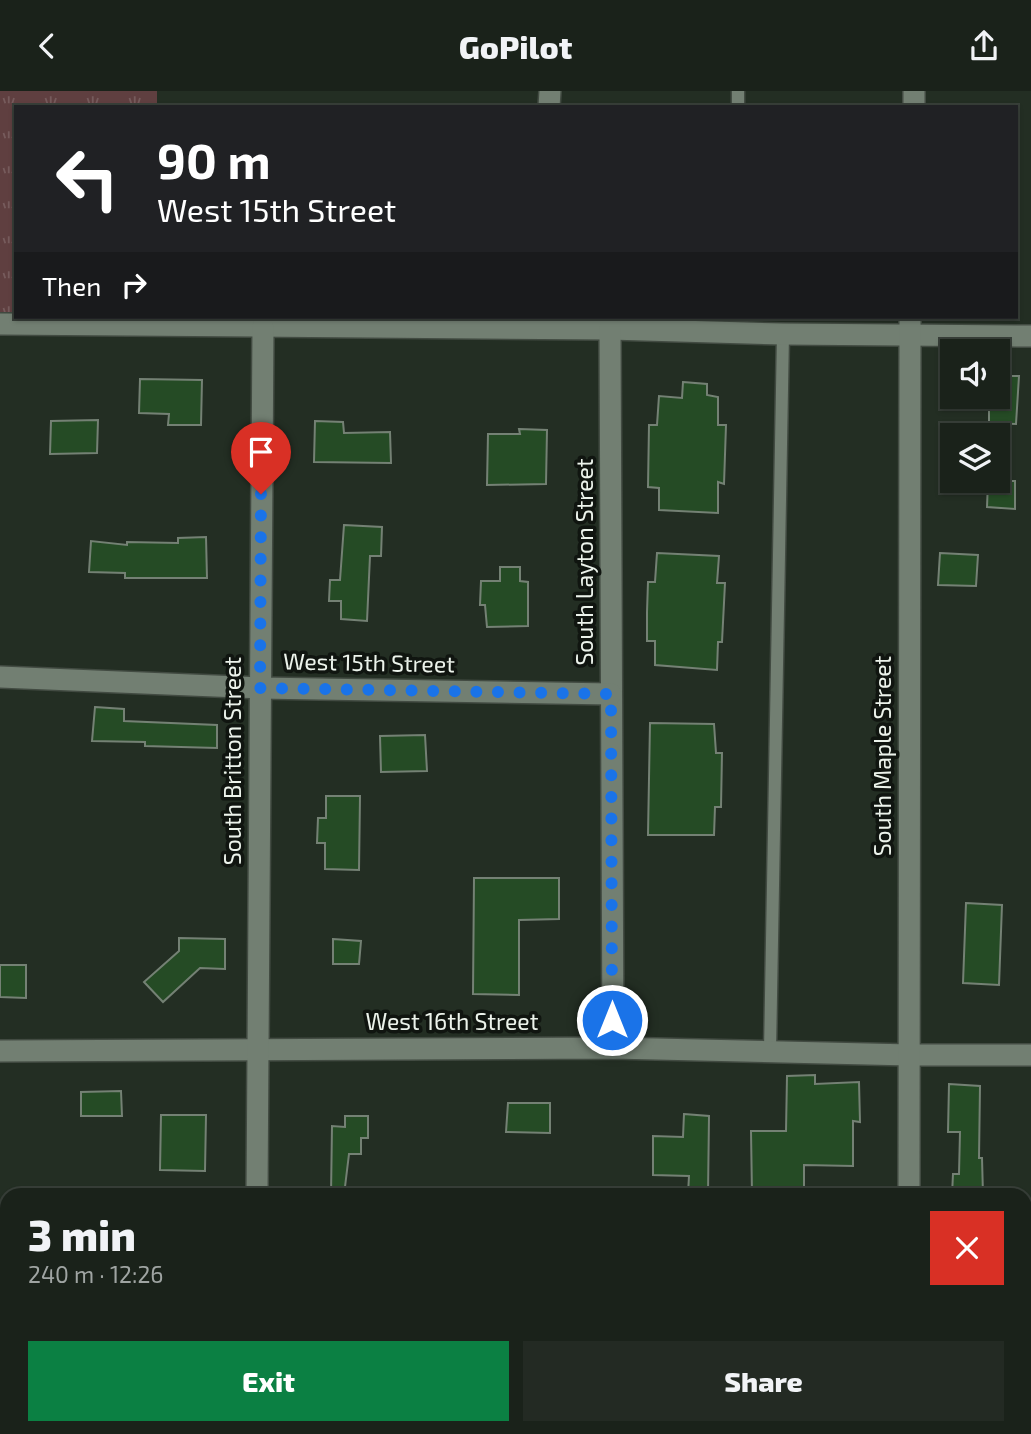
<!DOCTYPE html>
<html lang="en">
<head>
<meta charset="utf-8">
<style>
	:root { --surface:#1a221a; --page:#232a23; --text:#f1f3f6; --muted:#9fa4a2; --line:#383f39; --accent:#0b8043 }
	body { margin:0; font-family:"Exo 2",sans-serif; background:var(--page); color:var(--text); height:100vh; display:flex; flex-direction:column; font-size:26px; white-space:nowrap }
	* { box-sizing:border-box; margin:0 }
	p { font-size:23px; color:var(--muted) }
	.icon { flex:none; width:38px; height:38px; fill:none; stroke:currentColor; stroke-width:2; stroke-linecap:round; stroke-linejoin:round }
	.map { position:relative; flex:1; overflow:hidden }
	.panel { position:absolute; left:0px; top:1097px; width:1032px; height:247px; display:flex; flex-direction:column; background:var(--surface); border-radius:21px 21px 0 0; box-shadow:0 2px 5px #0004,0 0 0 2px var(--line) }
	.panel>* { flex:none }
	.guide { position:absolute; left:14px; top:14px; width:1004px; height:214px; border-radius:0px; box-shadow:0 2px 5px #0004,0 0 0 2px var(--line); background:#202124; color:#fff; overflow:hidden }
	.fabs { position:absolute; left:940px; top:248px; display:grid; gap:14px }
	.fabs a { display:grid; place-items:center; width:70px; height:70px; border-radius:0px; background:var(--surface); box-shadow:0 2px 5px #0004,0 0 0 2px var(--line); font-size:35px }
	.pin { position:absolute; display:grid; place-items:center; width:60px; height:60px; color:#fff; margin:-72px -30px; border-radius:50% 50% 50% 0; rotate:-45deg; box-shadow:0 0 7px #0007 }
	.pin .icon { rotate:45deg }
	.me { position:absolute; width:77px; margin:-38px; rotate:0deg; stroke-linejoin:round; filter:drop-shadow(0 0 5px #0008) }
	.turn { display:flex; align-items:center; gap:24px; height:147px; padding:0 28px; font-size:32px }
	.turn .icon { width:91px; height:91px; stroke-width:2.5 }
	.turn b { display:block; font-size:49px; line-height:60px }
	.then { display:flex; align-items:center; height:66px; padding:0 28px; background:#0003; gap:14px; font-size:26px }
	.round { display:grid; place-items:center; flex:none; width:74px; height:74px; border-radius:0px; background:var(--page) }
	.head { display:flex; align-items:center; justify-content:space-between; height:119px; padding:0 28px }
	h1 { font-size:42px; font-weight:800; line-height:52px }
	.cta { display:flex; gap:14px; margin-top:auto; padding:14px 28px }
	.cta a { flex:1; height:80px; border-radius:0px; background:var(--accent); color:#fff; font-size:28px; font-weight:800; line-height:80px; text-align:center }
	.cta a+a { background:var(--page); color:var(--text) }
	header { display:flex; justify-content:space-between; align-items:center; height:91px; padding:0 28px; background:var(--surface); font-size:32px; font-weight:800 }
	.map>svg:first-child { display:block }
	.park { fill:url(#park-tufts) }
	.building { fill:#254b25; stroke:#748174; stroke-width:2 }
	.lines { fill:none; stroke-linecap:round; stroke-linejoin:round }
	.lane-casing { stroke:#424b42; stroke-width:15 }
	.street-casing { stroke:#424b42; stroke-width:24 }
	.lane { stroke:#727f72; stroke-width:12 }
	.street { stroke:#727f72; stroke-width:21 }
	.route { stroke:#1a73e8; stroke-width:12; stroke-dasharray:0 21.6 }
	.labels { text-anchor:middle; stroke-width:7; stroke-linejoin:round; paint-order:stroke }
	.street-label { font-size:23px; fill:#ecf3eb; stroke:#101510 }
</style>
</head>
<body>
<header><svg class="icon" aria-label="back" viewBox="0 0 24 24"><path d="M15 5l-7 7 7 7"/></svg>GoPilot<svg class="icon" aria-label="share" viewBox="0 0 24 24"><path d="M12 15V3M7 8l5-5 5 5M5 13v7h14v-7"/></svg></header>
<div class="map">
<svg width="1031" height="1343" viewBox="0 0 1031 1343">
	<defs>
		<pattern id="park-tufts" width="24" height="20" patternUnits="userSpaceOnUse" patternTransform="scale(1.75)"><rect width="24" height="20" fill="#5f3f40"/><path d="M3 7l-1-3M5 7V3M7 7l1-3M15 17l-1-3M17 17v-4M19 17l1-3" fill="none" stroke="#765b5c"/></pattern>
	</defs>
	<rect width="100%" height="100%" fill="#232e23"/>
	<path class="park" d="M0 0H157V16H16V221H0Z"/>
	<g class="building">
		<path d="M998 285H1019L1016 333 989 332V306H998Z"/>
		<path d="M140 288 202 289 201 334H168L169 323 139 322Z"/>
		<path d="M683 291 707 293V304L718 306V334H726L724 393 718 391V422L659 419V397L648 396 649 334H657L659 305 682 307Z"/>
		<path d="M98 329 97 362 50 363 51 330Z"/>
		<path d="M315 330 343 331 344 342 390 341 391 372 314 371Z"/>
		<path d="M519 338 547 339 546 393 487 394 488 343H520Z"/>
		<path d="M988 390H1015V418L987 416Z"/>
		<path d="M344 434 382 436 381 465H370L367 530 341 528V510H329L330 489H340Z"/>
		<path d="M206 446 207 487H125V482L89 481 91 450 127 454V451L178 452V447Z"/>
		<path d="M657 462 719 465 717 492H725L722 551H718L717 579 655 574V550H647V521L648 491H655Z"/>
		<path d="M940 462 978 464 976 495 938 494Z"/>
		<path d="M500 476H520V490L528 491V535L487 536 485 514H480L481 490H500Z"/>
		<path d="M95 616 124 618V630L217 634V657L145 655V651L92 650Z"/>
		<path d="M650 632 714 633 716 662H722L721 716H715L714 744H648Z"/>
		<path d="M425 644 427 680 381 681 380 645Z"/>
		<path d="M326 705H360L359 779 325 778V752H317L318 727H326Z"/>
		<path d="M474 787H559V828L519 829V904L473 903Z"/>
		<path d="M966 812 1002 814 999 894 963 892Z"/>
		<path d="M179 847 225 848V878L200 877 163 911 144 891 179 860Z"/>
		<path d="M333 848 361 850 359 873H333Z"/>
		<path d="M0 874H26V907L0 906Z"/>
		<path d="M815 984V993L859 991 860 1031 853 1030V1075L804 1074V1104H752L751 1040H786L787 985Z"/>
		<path d="M949 993 980 995 979 1067H982L983 1104H952L953 1083H959L960 1041H948Z"/>
		<path d="M121 1000 122 1025H81V1001Z"/>
		<path d="M508 1012H550V1042L506 1041Z"/>
		<path d="M684 1023 709 1025 708 1103H688L689 1085 653 1084V1045L683 1046Z"/>
		<path d="M161 1024H206L205 1080 160 1079Z"/>
		<path d="M345 1025H368V1047H361V1063H349L344 1104H331L332 1035 345 1036Z"/>
	</g>
	<g class="lines">
		<g class="lane-casing">
			<g id="lane">
				<path d="M738 16V0"/>
				<path d="M770 960 783 243"/>
				<path d="M1026 1145H1031"/>
				<path d="M0 1149H7"/>
			</g>
		</g>
		<g class="street-casing">
			<g id="street">
				<path d="M549 16 550 0"/>
				<path d="M914 16V0"/>
				<path d="M0 233 610 238 783 243 1031 245"/>
				<path d="M610 238 613 957"/>
				<path d="M0 586 260 597 611 603"/>
				<path d="M0 960 613 957 910 964H1031"/>
				<path d="M257 1104 263 236"/>
				<path d="M909 1104 910 226"/>
				<path d="M0 1336H7"/>
				<path d="M390 1337V1343"/>
				<path d="M593 1337 1031 1340"/>
			</g>
		</g>
		<use href="#lane" class="lane"/>
		<use href="#street" class="street"/>
	</g>
	<g class="lines">
		<path class="route" d="M261 403 260 597 611 603 612 929"/>
	</g>
	<g class="labels">
		<g class="street-label">
			<text transform="translate(585 471) rotate(-90)" y="8">South Layton Street</text>
			<text transform="translate(369 572) rotate(1)" y="8">West 15th Street</text>
			<text transform="translate(883 665) rotate(-90)" y="8">South Maple Street</text>
			<text transform="translate(233 670) rotate(-90)" y="8">South Britton Street</text>
			<text x="452" y="939">West 16th Street</text>
		</g>
	</g>
</svg>
<div class="fabs">
<a><svg class="icon" aria-label="sound" viewBox="0 0 24 24"><path d="M4 9h4l5-4v14l-5-4H4zM17 9q2 3 0 6"/></svg></a>
<a><svg class="icon" aria-label="layers" viewBox="0 0 24 24"><path d="M12 4l9 5-9 5-9-5zM3 14l9 5 9-5"/></svg></a>
</div>
<div class="pin" style="left:261px;top:403px;background:#d93025"><svg class="icon" aria-label="arrive" viewBox="0 0 24 24"><path d="M6 21V4h12l-3 4 3 4H6"/></svg></div>
<svg class="me" style="left:612px;top:929px" viewBox="-20 -20 40 40"><circle r="17" fill="#1a73e8" stroke="#fff" stroke-width="3"/><path d="M0-11L8 9 0 5-8 9z" fill="#fff"/></svg>
<div class="guide">
<div class="turn"><svg class="icon" aria-label="left" viewBox="0 0 24 24"><path d="M17 20v-9H6M10 6l-5 5 5 5"/></svg><div><b>90 m</b>West 15th Street</div></div>
<div class="then">Then<svg class="icon" aria-label="right" viewBox="0 0 24 24"><path d="M7 20v-9h11M14 6l5 5-5 5"/></svg></div>
</div>
<section class="panel">
<div class="head"><div><h1>3 min</h1><p>240 m · 12:26</p></div><a class="round" style="background:#d93025;color:#fff"><svg class="icon" aria-label="close" viewBox="0 0 24 24"><path d="M6 6l12 12M18 6L6 18"/></svg></a></div>
<div class="cta"><a>Exit</a><a>Share</a></div>
</section>
</div>
</body>
</html>
